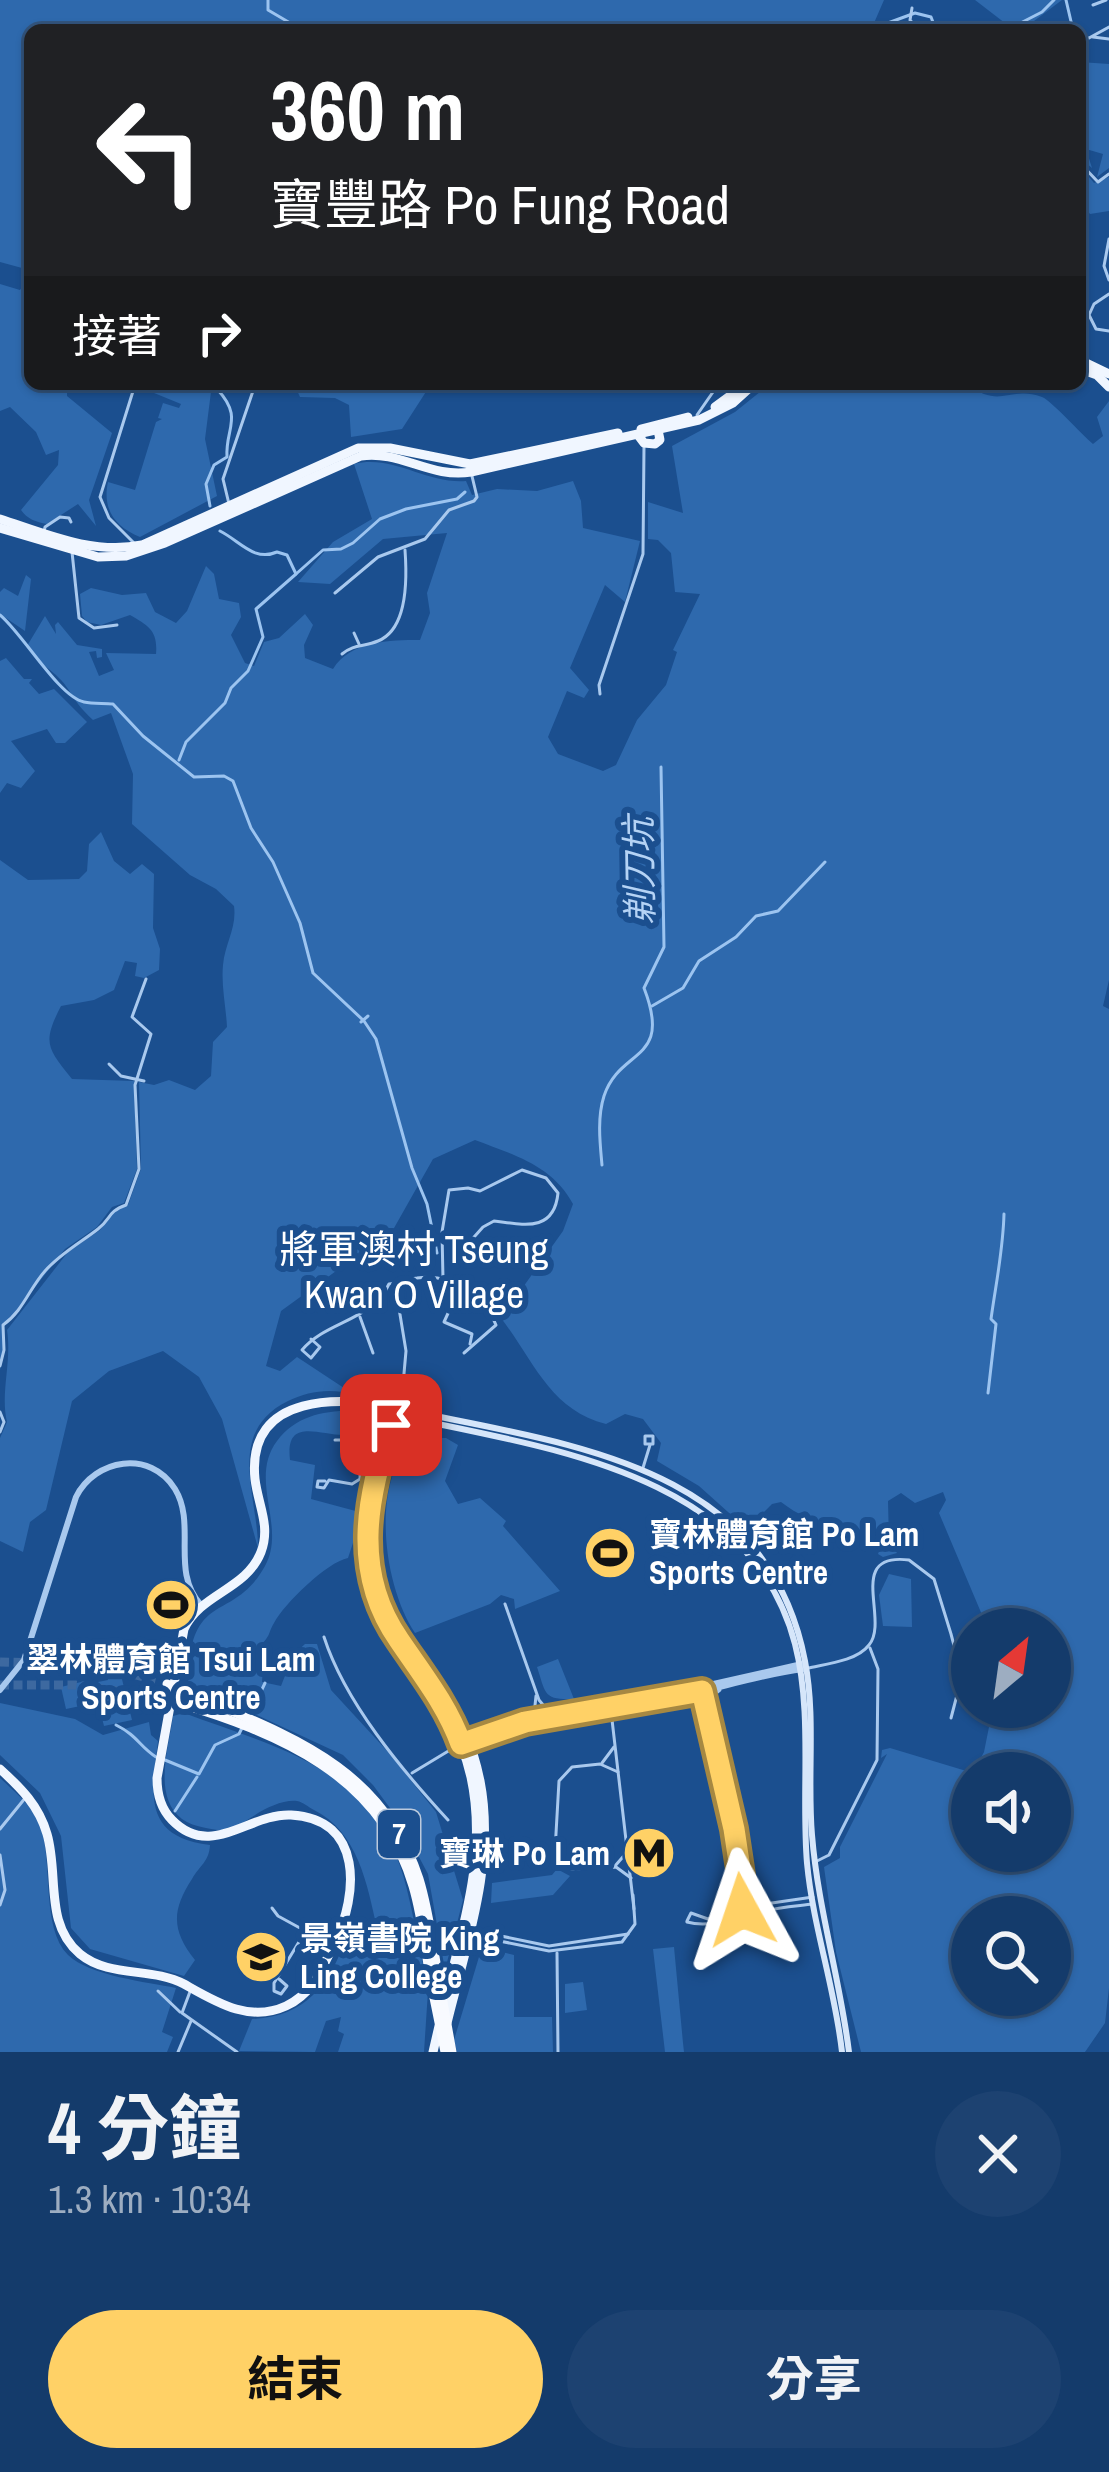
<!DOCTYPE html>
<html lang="zh-TW">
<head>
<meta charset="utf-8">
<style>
	:root { --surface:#143b6b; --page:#1d4271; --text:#f1f3f6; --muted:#9dadc1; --line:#33557e; --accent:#ffd166 }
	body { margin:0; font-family:"Archivo Narrow","Noto Sans TC",sans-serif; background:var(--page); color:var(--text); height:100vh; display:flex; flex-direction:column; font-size:45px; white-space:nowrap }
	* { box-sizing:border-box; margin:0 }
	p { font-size:39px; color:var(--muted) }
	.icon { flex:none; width:66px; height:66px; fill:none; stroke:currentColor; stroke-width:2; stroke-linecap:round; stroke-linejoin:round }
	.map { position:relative; height:2052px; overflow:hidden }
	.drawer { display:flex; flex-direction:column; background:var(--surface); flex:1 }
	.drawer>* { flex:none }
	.top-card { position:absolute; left:24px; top:24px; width:1062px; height:366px; border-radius:18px; box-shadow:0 3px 9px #0004,0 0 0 3px var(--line); background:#202124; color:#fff; overflow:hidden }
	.needle { width:78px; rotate:29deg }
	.buttons { position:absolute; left:951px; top:1608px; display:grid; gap:24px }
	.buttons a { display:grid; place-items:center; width:120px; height:120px; border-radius:50%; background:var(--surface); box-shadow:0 3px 9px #0004,0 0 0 3px var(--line); font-size:60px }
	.pin { position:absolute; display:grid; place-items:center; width:102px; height:102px; color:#fff; margin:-51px; border-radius:24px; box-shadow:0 6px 18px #0006 }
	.me { position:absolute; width:132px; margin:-66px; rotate:355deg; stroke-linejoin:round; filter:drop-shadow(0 0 9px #0008) }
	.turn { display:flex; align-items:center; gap:42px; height:252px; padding:0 48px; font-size:54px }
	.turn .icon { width:156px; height:156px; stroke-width:2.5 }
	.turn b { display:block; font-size:84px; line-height:102px }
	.then { display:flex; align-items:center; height:114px; padding:0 48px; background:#0003; gap:24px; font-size:45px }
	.round { display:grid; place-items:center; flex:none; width:126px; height:126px; border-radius:63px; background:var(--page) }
	.headline { display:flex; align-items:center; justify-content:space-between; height:204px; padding:0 48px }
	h1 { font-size:72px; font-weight:700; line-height:90px }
	.action { display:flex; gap:24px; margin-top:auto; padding:24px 48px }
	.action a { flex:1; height:138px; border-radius:72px; background:var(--accent); color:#111; font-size:48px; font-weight:700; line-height:138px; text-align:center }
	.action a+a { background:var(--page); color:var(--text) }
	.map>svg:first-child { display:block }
	.green { fill:#2e69ad; fill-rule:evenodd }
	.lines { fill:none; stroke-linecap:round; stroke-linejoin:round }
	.stream { stroke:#9cc4f0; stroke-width:3 }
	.trunk-tunnel { stroke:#3d69a0; stroke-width:9; stroke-dasharray:9 4.5; stroke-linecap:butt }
	.pedestrian { stroke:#a9c9ee; stroke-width:3 }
	.minor { stroke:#a9c9ee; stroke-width:3 }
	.tertiary { stroke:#a9c9ee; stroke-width:6 }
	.secondary { stroke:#d6e6fa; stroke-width:6 }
	.primary { stroke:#f0f6ff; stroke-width:9 }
	.trunk { stroke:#f8faff; stroke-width:9 }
	.trunk-bridge { stroke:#f8faff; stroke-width:9 }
	.route-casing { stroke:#a68842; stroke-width:30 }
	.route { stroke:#ffd166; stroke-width:21 }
	.labels { text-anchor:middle; stroke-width:12; stroke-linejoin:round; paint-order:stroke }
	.shield { fill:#1b4f8f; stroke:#bbcadd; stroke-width:3 }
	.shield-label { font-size:30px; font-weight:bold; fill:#fff }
	.poi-label { font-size:33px; font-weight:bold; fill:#fff; stroke:#1b4f8f; text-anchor:start }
	.water-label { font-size:36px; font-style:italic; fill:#b5d3f5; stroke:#1b4f8f }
	.quarter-label { font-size:39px; fill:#fff; stroke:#1b4f8f }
</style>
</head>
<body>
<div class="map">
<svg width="1109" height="2052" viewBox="0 0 1109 2052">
	<rect width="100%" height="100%" fill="#1b4f8f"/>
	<g class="green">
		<path d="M0 0H884L871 30H30V384H67V396L112 433 89 500 96 526 78 504 47 524C36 522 27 519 21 510L58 465 59 450 46 455 36 432 10 407 0 411V284L20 290 28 278 22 268 0 262Z"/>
		<path d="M975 0H1062L1022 30H1014Z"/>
		<path d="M1080 62 1109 64V168L1097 177 1103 154 1086 149 1092 168 1080 158Z"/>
		<path d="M1080 166 1094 183 1109 177V211L1090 214 1080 201Z"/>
		<path d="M132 384H212L205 439 217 496 140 537C115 527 102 509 108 482L135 490 156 422 162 419 158 418 163 403 179 408 181 404Z"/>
		<path d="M294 384H431L402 429 351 437 349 405 335 398 300 397Z"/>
		<path d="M770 384H967C1001 410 1009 385 1042 397 1052 401 1081 434 1093 444L1103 436 1097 417 1109 401V980L1103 1006 1109 1009V1988L1105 2023 1085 2052H861L836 1952 824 1867 840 1858V1847L887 1754 881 1758 882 1750 890 1748 973 1773 984 1752 993 1707H1050V1629H988L939 1513 946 1500 943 1492 915 1503 901 1493 888 1501 889 1542 897 1553 883 1557 878 1554 887 1531C845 1530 812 1526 781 1502L772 1504 747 1529 699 1486 657 1461 661 1443 643 1419 625 1414 606 1424C550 1410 534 1361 501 1318L563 1231 573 1204C552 1165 514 1155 475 1140L433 1159 385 1244 343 1266 281 1311 266 1366 280 1371 297 1357 344 1388 343 1392C324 1389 306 1392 288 1401 225 1432 258 1495 258 1548L222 1419 199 1377 163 1351 109 1371 72 1401 46 1510 30 1522 23 1552 0 1541V1438L7 1422C0 1393 12 1362 7 1330L68 1252 100 1230 114 1211 128 1205 141 1169 139 1082 154 1085 169 1080 195 1090 211 1076 213 1042 227 1027C226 1007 221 985 223 965 225 943 237 928 234 906L216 889 190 875 132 824 133 774 111 713 93 720C81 709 76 702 68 689 58 672 37 664 27 646L45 616 56 634 55 625 58 622 77 645 102 649V657L97 658 96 651 89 652 99 676 114 670 106 653 156 654C158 631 149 626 130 615L101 625 87 622 82 616 80 594 91 588 122 595 146 593 155 612 176 623 187 611 206 566 214 574 219 599 239 603 241 617 231 635 245 663 254 666 264 642 279 638 305 614 313 625 304 645 305 658 333 669C350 641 390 640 420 640L430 613 427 593 447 533 383 539 330 584 298 582 333 542 372 519 354 464C393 454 426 484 466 481L472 495 497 489 537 491 573 481 581 501 583 528 640 541 625 602 605 585 570 668 589 690 584 698 567 691 548 737 558 754 603 771 616 765 637 720 666 685 677 652 673 650 700 594 675 592 671 553 658 540 648 539V502L683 513 672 446 735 412ZM972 1773H1050V1851H972ZM972 1917H1050V1995H972Z"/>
		<path d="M26 575 31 579 25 631 0 614V592L4 588 18 596Z"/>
		<path d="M6 658 24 679H32L29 683 39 694 54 689 87 722 65 743H56L47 729 11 741 35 771 21 788 7 783 0 793V661Z"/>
		<path d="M101 832 114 861 130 874 142 864 154 874 153 928 160 949 159 970 144 978 135 976 137 963 125 961 114 990 94 1000 61 1006C42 1043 47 1048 72 1079L134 1081 137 1169 124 1203 112 1207 97 1227 65 1249 2 1329 5 1346 0 1370V860L28 880 79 879 87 871 89 844Z"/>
		<path d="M351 1410 344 1435C318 1435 285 1417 290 1460L315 1465 311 1499 363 1513 348 1558C327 1562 284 1604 274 1623 267 1635 272 1634 259 1647L264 1653 262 1682 281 1686 293 1655 305 1644H317L331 1690 389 1753 436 1812 463 1900 445 1970 428 1874 401 1823 373 1785 343 1755 188 1683C189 1588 233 1624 265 1566 287 1526 248 1480 277 1441 296 1416 320 1412 351 1410Z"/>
		<path d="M414 1438H446L458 1445 445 1481 458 1504 480 1498 506 1521 503 1526 560 1591 515 1609 514 1599 501 1595 490 1604 415 1633C384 1587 369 1484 414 1438Z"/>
		<path d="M889 1574 911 1579 912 1627 883 1626 879 1595Z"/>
		<path d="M558 1659 574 1699C543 1700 546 1694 537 1667Z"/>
		<path d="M119 1667 132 1720 104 1726 93 1683 108 1680 106 1670Z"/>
		<path d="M85 1681 90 1704 66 1709 61 1687Z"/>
		<path d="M0 1703 75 1719 103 1735 149 1722 151 1735 158 1741C152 1792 141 1837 210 1845 209 1862 200 1865 192 1879 171 1911 172 1931 195 1960L184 1976 90 1949 71 1928 61 1836 40 1793 0 1755Z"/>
		<path d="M184 1713C266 1744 347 1760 391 1844 405 1872 410 1904 417 1934L377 1928C367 1884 358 1832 314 1810 308 1807 303 1802 297 1801 274 1799 248 1820 229 1832 215 1829 194 1828 182 1819 152 1796 169 1747 173 1716Z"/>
		<path d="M0 1778C16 1793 34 1807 41 1828 53 1864 41 1928 68 1955 90 1976 147 1982 176 1988L162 2032 173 2037 167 2052H0Z"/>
		<path d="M557 1869 570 1876 553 1895 491 1903 492 1883 552 1875Z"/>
		<path d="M392 1935 418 1938 428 1991 424 2052H338L344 2034 338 2031 341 2017 326 2021 315 2052 239 2051 252 2019C305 2017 329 1985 346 1939Z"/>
		<path d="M482 1947 514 1955V2017H552L553 2052H457L454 2040Z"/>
		<path d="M674 1947 683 2043 684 2052H665L653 1949Z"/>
		<path d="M583 1982 587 2010 565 2013V1984Z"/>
	</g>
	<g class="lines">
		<g class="stream">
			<path d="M268 0V10L302 30"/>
			<path d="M1066 0 1073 30"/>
			<path d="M869 30 915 13 931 17 936 30"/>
			<path d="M1007 30 1042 12 1054 0"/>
			<path d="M210 506 206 484 214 465 227 457C225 428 244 418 217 389"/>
			<path d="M296 574 323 550 341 549 353 543 380 519 406 509 457 499 465 492"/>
			<path d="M0 615C23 634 59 697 84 702 93 704 104 703 113 704L143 736 194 777 224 776 233 781 251 828 273 862 300 923 313 973 364 1021 376 1039 412 1168 427 1204 437 1253"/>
			<path d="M179 760 186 742 225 703 231 688 248 671 263 637 256 609 296 574 287 555 277 552C254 562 240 541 220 531"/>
			<path d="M652 1006 683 988 699 961 736 937 756 916 778 911 825 862"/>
			<path d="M361 1022 368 1016"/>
			<path d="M602 1165C600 1143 597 1118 604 1096 620 1047 673 1063 644 988L664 947 661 767"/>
			<path d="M988 1393 996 1324 991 1319C996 1283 1003 1251 1004 1214"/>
			<path d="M251 1713 265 1683"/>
			<path d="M116 1725C138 1736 139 1746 156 1757"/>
			<path d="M165 1760 199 1774 215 1745 239 1734 243 1726"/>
			<path d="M175 1811 197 1777"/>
		</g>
		<g class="trunk-tunnel">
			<path d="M0 1662 90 1664 157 1680"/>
			<path d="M0 1685H75L151 1696"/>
		</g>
		<path class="pedestrian" d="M360 1317 373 1353"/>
		<g class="minor">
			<path d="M1093 5 1106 0"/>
			<path d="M912 8 910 20 918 30"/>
			<path d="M1093 37 1109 39"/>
			<path d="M1080 38H1089L1109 27"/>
			<path d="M1080 163 1098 182 1109 174"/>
			<path d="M1109 239 1104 266 1109 280"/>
			<path d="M1109 294 1094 304 1089 315 1096 329 1109 331"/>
			<path d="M134 388 100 497 109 518 134 543"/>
			<path d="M697 415 713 392V384"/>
			<path d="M229 504 223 479 254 388"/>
			<path d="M44 532 45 527 60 517 69 518 71 522"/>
			<path d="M72 552 79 618 94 628 117 625"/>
			<path d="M335 593 378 557 425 539 449 510 474 501 477 497 471 472"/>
			<path d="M354 633 359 644"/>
			<path d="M342 654C354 644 364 647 378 641 408 629 407 577 405 550"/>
			<path d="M600 694 599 685 643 554 644 446"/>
			<path d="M109 1064 121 1076 144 1081"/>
			<path d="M442 1232 466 1246 483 1227 494 1221C521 1224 554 1234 558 1193L546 1178 522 1170 480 1191 468 1188 449 1190 442 1232 443 1279"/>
			<path d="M448 1281 443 1303 450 1309 444 1322 472 1334 470 1344"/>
			<path d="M395 1284 406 1351 401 1407"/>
			<path d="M311 1339 320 1347 311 1358 302 1350C326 1321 372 1321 389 1284 398 1283 407 1279 417 1278 452 1273 483 1294 496 1325L464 1353"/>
			<path d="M0 1366 4 1350 3 1325C23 1311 29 1289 45 1271 61 1253 80 1243 98 1229 112 1218 107 1212 126 1205L139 1169 135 1085 151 1034 132 1017 146 979"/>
			<path d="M396 1403 402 1383"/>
			<path d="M0 1412 4 1422 0 1432"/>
			<path d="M351 1430 356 1404"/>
			<rect x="645" y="1436" width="8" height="8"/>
			<path d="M335 1440H344L349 1435"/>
			<path d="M642 1471 650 1445"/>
			<path d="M325 1481H318L317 1487 324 1488 329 1480 352 1484 360 1479 361 1439 350 1433"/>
			<path d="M505 1604 539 1700 549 1712"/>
			<path d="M324 1637C345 1702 401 1769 448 1820"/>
			<path d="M808 1668C826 1664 857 1661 869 1645 890 1620 845 1552 909 1560L934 1579 951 1634 962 1676 951 1718"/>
			<path d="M703 1694 733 1829 745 1902 742 1910 749 1916"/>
			<path d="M611 1711 634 1909"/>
			<path d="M709 1713 715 1694 720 1690"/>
			<path d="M534 1715 536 1696"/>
			<path d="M717 1747 737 1814 751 1901"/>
			<path d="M602 1763 614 1747"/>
			<path d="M618 1772 600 1764 572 1767 559 1781 555 1851 559 1861 570 1869 616 1867 631 1878"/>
			<path d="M412 1773 460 1744"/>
			<path d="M0 1829 26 1797"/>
			<path d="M0 1855 5 1890 0 1905"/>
			<path d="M815 1862 829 1855 877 1760 878 1669 870 1648"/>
			<path d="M615 1866 628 1851"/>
			<path d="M752 1901 765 1904 813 1897"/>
			<path d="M272 1908 278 1916 331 1945"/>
			<path d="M687 1921 691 1913 708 1919 740 1911"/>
			<path d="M687 1922C712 1929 739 1916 764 1911 780 1907 797 1906 813 1904"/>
			<path d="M472 1930 549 1946 628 1934"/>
			<path d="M475 1936 549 1951 622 1942 635 1924 633 1895"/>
			<path d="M557 1953 558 2052"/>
			<path d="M279 1979 287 1986 281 1994 274 1991V1983L305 1932"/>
			<path d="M191 1989 182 2013 237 2052"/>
			<path d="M158 1991 180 2012"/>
			<path d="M178 2052 191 2021"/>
		</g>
		<g class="tertiary">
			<path d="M0 1690 24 1660 76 1497C95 1459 150 1449 175 1489 197 1525 170 1571 201 1605"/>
			<path d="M464 1738 519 1719 669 1694 802 1664"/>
			<path d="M465 1742C528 1714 599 1712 666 1699 712 1691 756 1675 803 1669"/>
		</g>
		<g class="secondary">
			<path d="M401 1409C565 1444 767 1462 805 1661 816 1718 807 1778 812 1835 818 1909 840 1979 849 2052"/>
			<path d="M400 1416C546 1448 750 1472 795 1644 813 1714 801 1792 807 1863 813 1927 835 1988 842 2052"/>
		</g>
		<g class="primary">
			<path d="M1080 360 1109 374"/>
			<path d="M1080 369 1097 375 1109 387"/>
			<path d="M1023 384H1038"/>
			<path d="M715 407 745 385"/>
			<path d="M641 429 688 417"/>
			<path d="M638 435 644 443 655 444 660 440 658 430"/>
			<path d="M0 519C46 534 93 555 142 545L358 448H390L470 464 618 433"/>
			<path d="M0 528 98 557 126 556 165 543 361 456C400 450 431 479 471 472L699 420 733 403 754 384"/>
			<path d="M373 1409 384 1435"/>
			<path d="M393 1419C370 1495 350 1569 398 1640 429 1684 459 1724 471 1777 488 1855 462 1930 444 2004"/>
			<path d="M0 1769C21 1788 39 1806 47 1834 59 1875 44 1924 80 1954 109 1978 152 1967 184 1984 216 2002 249 2023 286 2006 314 1993 322 1968 335 1942 358 1895 364 1819 291 1815 249 1813 211 1860 172 1820 160 1808 157 1794 157 1778L184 1629C201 1593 246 1590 261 1552 271 1526 258 1505 255 1479 246 1391 343 1396 401 1409 390 1455 371 1504 374 1552 377 1605 409 1639 437 1681 458 1711 473 1746 480 1781 496 1863 466 1945 447 2023"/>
			<path d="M433 2052 439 2026"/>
		</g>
		<g class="trunk">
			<path d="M184 1691C284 1734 382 1764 419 1879 428 1908 432 1939 437 1969"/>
			<path d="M175 1702C278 1733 380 1774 413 1886 422 1916 425 1947 430 1978"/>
		</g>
		<g class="trunk-bridge">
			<path d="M167 1684 184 1691"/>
			<path d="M163 1699 175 1702"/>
			<path d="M437 1969 452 2052"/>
			<path d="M430 1978 445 2052"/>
		</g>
	</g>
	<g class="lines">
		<g class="route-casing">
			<path id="route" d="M391 1425C366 1498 352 1573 399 1640 422 1674 447 1705 461 1744L525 1722 702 1691 734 1829 745 1902 742 1910"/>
		</g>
		<use href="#route" class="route"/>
	</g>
	<defs>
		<g id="stadium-disc" transform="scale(2.7)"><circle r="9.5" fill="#ffd166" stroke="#1b4f8f"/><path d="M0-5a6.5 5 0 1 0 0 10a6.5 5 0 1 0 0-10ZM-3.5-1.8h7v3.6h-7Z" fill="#111"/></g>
		<g id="metro-disc" transform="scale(2.7)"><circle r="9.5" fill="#ffd166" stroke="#1b4f8f"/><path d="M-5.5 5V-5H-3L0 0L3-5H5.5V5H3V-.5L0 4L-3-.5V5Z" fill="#111"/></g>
		<g id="school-disc" transform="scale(2.7)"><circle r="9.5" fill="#ffd166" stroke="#1b4f8f"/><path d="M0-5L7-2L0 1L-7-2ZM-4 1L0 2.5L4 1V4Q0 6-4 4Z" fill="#111"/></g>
	</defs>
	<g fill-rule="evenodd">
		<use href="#stadium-disc" x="610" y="1553"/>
		<use href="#stadium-disc" x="171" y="1605"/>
		<use href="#metro-disc" x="649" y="1853"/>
		<use href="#school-disc" x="261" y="1957"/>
	</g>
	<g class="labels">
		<rect class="shield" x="378" y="1810" width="42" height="48" rx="9"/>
		<g class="shield-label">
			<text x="399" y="1844">7</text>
		</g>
		<g class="poi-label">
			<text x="649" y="1546">寶林體育館 Po Lam<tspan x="649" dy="38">Sports Centre</tspan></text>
			<text x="171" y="1671" text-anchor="middle">翠林體育館 Tsui Lam<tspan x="171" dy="38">Sports Centre</tspan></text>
			<text x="610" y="1865" text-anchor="end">寶琳 Po Lam</text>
			<text x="300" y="1950">景嶺書院 King<tspan x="300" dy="38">Ling College</tspan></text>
		</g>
		<g class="water-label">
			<text transform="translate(639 871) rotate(-91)" y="13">剃刀坑</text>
		</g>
		<g class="quarter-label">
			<text x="414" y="1263">將軍澳村 Tseung<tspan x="414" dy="45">Kwan O Village</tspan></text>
		</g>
	</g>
</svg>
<div class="buttons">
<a><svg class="needle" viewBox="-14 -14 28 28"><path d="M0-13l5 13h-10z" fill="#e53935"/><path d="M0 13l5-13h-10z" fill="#9dadc1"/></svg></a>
<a><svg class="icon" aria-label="sound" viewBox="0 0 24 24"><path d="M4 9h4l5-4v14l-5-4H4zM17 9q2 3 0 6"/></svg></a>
<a><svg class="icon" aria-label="search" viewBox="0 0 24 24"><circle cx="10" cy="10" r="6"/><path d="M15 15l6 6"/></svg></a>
</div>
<div class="pin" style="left:391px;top:1425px;background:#d93025"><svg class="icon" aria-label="arrive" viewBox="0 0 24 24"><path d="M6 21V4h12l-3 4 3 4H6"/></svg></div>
<svg class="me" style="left:742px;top:1910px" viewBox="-20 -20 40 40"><path d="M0-17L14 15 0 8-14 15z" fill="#ffd166" stroke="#fff" stroke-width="4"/></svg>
<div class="top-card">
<div class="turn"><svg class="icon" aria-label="left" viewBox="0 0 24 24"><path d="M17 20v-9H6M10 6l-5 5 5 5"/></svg><div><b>360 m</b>寶豐路 Po Fung Road</div></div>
<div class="then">接著<svg class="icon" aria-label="right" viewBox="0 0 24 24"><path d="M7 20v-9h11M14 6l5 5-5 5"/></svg></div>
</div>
</div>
<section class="drawer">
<div class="headline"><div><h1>4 分鐘</h1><p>1.3 km · 10:34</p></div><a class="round"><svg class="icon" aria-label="close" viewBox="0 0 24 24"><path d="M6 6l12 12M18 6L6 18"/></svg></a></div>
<div class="action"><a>結束</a><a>分享</a></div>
</section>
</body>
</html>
